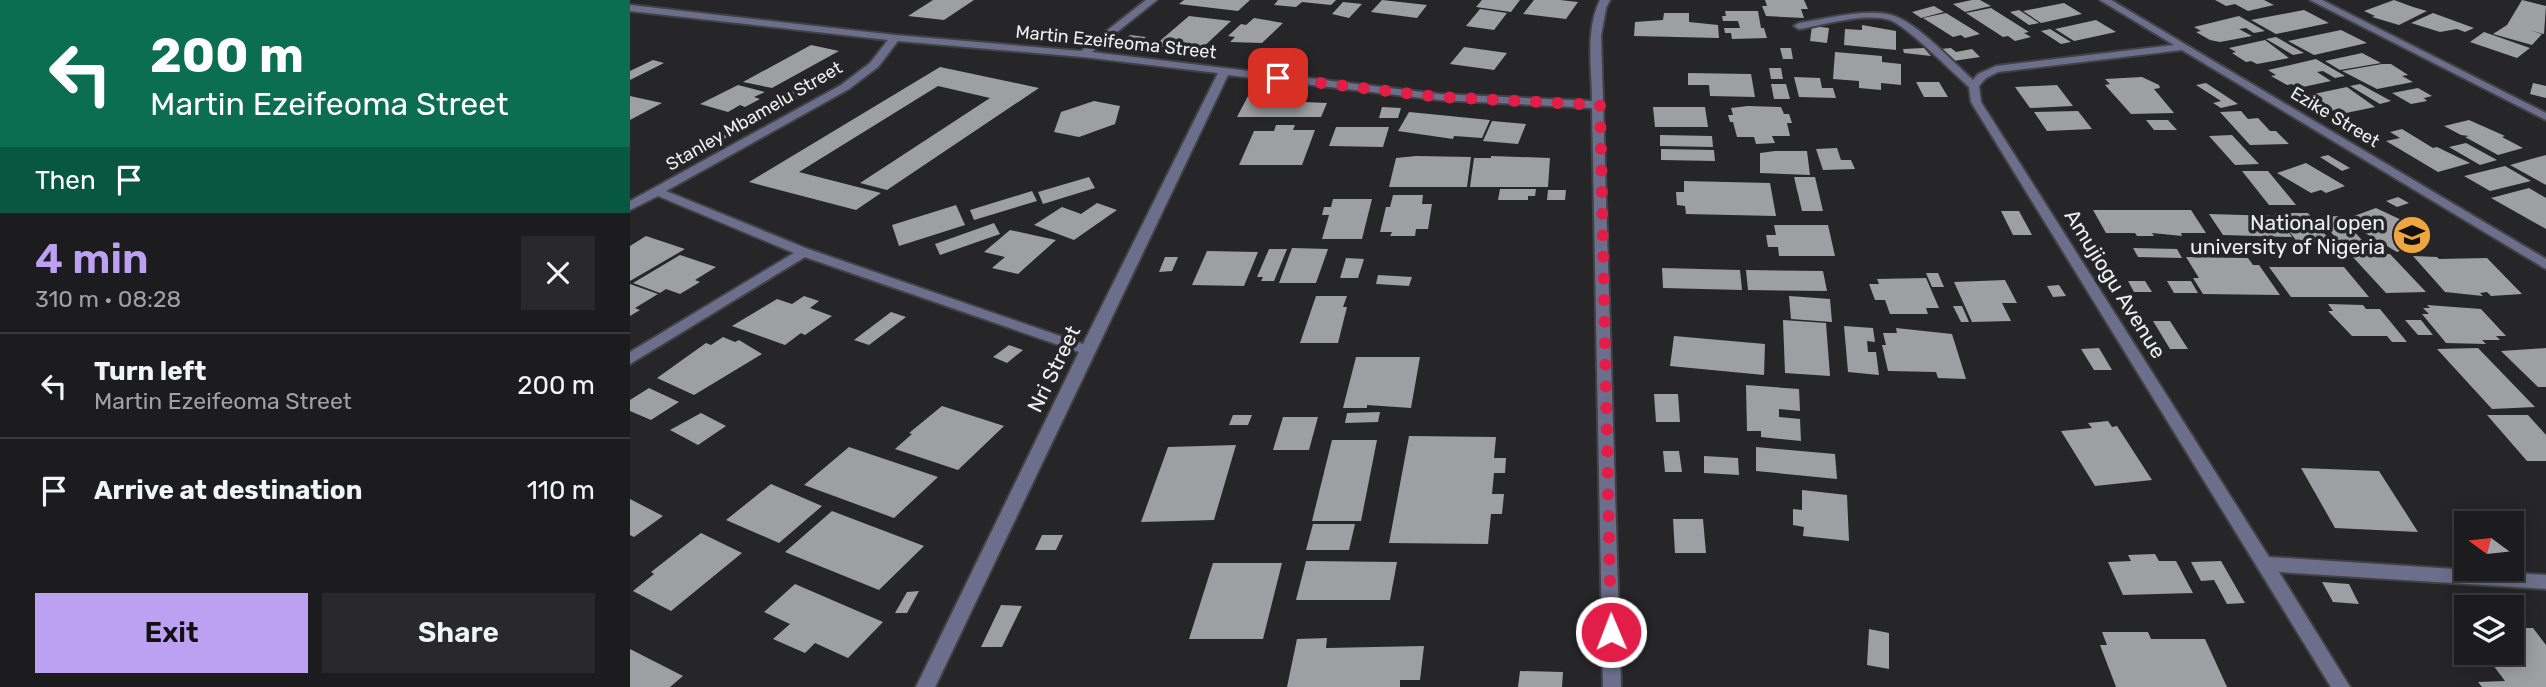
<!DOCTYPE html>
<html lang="en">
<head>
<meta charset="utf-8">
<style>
	:root { --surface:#1c1c1f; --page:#29292c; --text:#f1f3f6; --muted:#a0a1a4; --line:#3a3a3d; --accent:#bca0f2 }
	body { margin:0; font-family:Rubik,sans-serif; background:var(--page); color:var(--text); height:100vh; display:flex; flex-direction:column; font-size:26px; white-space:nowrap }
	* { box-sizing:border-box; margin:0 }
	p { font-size:23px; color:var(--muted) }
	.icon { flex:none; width:38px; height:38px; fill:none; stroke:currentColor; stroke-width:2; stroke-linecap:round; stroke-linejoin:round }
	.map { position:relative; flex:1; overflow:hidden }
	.sheet { display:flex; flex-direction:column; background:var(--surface); width:630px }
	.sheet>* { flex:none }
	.hud { background:#0b6e4f; color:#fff; overflow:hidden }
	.needle { width:46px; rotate:285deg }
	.controls { position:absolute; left:1824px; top:511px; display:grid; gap:14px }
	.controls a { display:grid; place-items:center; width:70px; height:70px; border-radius:0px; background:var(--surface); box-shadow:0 4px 18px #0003,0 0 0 2px var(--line); font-size:35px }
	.pin { position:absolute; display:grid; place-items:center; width:60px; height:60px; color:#fff; margin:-30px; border-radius:14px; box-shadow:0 4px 10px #0006 }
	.me { position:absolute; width:77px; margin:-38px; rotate:359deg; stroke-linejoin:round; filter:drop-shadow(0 0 5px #0008) }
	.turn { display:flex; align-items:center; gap:24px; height:147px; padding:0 35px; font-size:32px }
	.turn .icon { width:91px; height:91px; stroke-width:2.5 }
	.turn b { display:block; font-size:49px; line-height:60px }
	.then { display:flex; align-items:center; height:66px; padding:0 35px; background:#0003; gap:14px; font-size:26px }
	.round { display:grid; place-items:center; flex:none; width:74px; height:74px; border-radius:0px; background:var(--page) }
	.head { display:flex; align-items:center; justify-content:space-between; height:119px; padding:0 35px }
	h1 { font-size:42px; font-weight:600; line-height:52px; color:var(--accent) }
	.cta { display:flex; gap:14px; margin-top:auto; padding:14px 35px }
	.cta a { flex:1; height:80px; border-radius:0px; background:var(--accent); color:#111; font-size:28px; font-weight:600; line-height:80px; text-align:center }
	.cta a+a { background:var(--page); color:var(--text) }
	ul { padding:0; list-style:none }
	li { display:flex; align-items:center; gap:21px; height:105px; padding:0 35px; border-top:2px solid var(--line) }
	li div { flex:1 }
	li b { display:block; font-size:26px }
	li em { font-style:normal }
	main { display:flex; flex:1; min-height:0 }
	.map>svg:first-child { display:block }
	.building { fill:#9e9fa3 }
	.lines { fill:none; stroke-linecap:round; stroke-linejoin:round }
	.street-casing { stroke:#424245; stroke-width:4 }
	.street { fill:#6c6f8c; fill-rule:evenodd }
	.route { stroke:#e11d48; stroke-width:12; stroke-dasharray:0 21.6 }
	.labels { text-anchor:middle; stroke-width:7; stroke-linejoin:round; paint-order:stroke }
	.far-street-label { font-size:18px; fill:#edeef0; stroke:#262629 }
	.poi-label { font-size:21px; fill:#edeef0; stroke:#262629; text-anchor:end }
	.street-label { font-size:21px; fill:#edeef0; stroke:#262629 }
</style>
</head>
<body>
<main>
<section class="sheet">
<div class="hud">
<div class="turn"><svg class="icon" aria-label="left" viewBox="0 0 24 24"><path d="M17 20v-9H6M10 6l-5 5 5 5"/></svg><div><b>200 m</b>Martin Ezeifeoma Street</div></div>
<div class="then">Then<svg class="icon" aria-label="arrive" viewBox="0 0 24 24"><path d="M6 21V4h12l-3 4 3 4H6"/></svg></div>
</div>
<div class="head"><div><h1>4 min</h1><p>310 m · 08:28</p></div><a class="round"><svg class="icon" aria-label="close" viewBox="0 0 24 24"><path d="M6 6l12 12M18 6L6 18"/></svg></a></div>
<ul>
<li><svg class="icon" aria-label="left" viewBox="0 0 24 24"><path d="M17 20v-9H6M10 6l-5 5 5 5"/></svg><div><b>Turn left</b><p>Martin Ezeifeoma Street</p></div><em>200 m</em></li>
<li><svg class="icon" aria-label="arrive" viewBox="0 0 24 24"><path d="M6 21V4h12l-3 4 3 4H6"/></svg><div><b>Arrive at destination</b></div><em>110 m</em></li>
</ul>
<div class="cta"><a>Exit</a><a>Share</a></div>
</section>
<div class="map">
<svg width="1916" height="687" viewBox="0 0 1916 687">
	<rect width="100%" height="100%" fill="#262629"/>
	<g class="building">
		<path d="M303 0H344L314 20 278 16Z"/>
		<path d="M554 0H620L608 11 549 4Z"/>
		<path d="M648 0H706L701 5 672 2 666 7 644 5Z"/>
		<path d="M752 0 797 5 787 18 741 12Z"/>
		<path d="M852 0H890L881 12 846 7Z"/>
		<path d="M904 0H930L948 2 936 19 893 14Z"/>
		<path d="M1135 0H1174L1178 9H1171L1174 18 1136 16 1132 6H1137Z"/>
		<path d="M1342 0H1350L1361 6 1335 12 1323 4Z"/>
		<path d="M1585 0H1634L1644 5 1618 11 1605 4 1596 6Z"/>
		<path d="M1764 0 1783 7 1797 11 1769 25 1742 17 1745 16 1734 11Z"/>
		<path d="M1892 0 1916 6 1914 34 1899 30 1912 34 1902 45 1863 34 1877 25Z"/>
		<path d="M713 2 732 4 719 18 702 14Z"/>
		<path d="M1434 3 1452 14 1411 23 1393 11Z"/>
		<path d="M1304 6 1314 12 1291 18 1282 12Z"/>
		<path d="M1361 8 1399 32 1394 33 1401 37 1385 41 1378 36 1373 37 1336 13Z"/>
		<path d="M850 9 877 13 864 30 836 26Z"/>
		<path d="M1389 10 1409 23 1399 25 1380 12Z"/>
		<path d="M1674 10 1699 23 1646 34 1621 20Z"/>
		<path d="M1095 11H1128L1131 28H1134L1137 38 1102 39 1101 33H1095L1094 28H1110L1108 21H1093L1092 16H1096Z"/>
		<path d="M1034 13H1059V22L1088 25 1089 38 1004 36 1005 22 1033 20Z"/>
		<path d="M1316 13 1350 34 1335 38 1331 35 1323 37 1293 18Z"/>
		<path d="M1803 13 1844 28 1835 32 1827 29 1810 32 1781 23Z"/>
		<path d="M559 16 601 21 568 52 524 46Z"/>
		<path d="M1609 16 1635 31 1624 33 1616 28 1609 29 1622 36 1590 42 1580 40 1566 32 1571 31 1564 27Z"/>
		<path d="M624 18 653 23 632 43 600 42 605 37 598 36 611 24 616 25Z"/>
		<path d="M1466 20 1486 32 1444 41 1425 29Z"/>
		<path d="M1232 25 1266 31V50L1214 45 1215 29 1232 30Z"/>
		<path d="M1182 26 1199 28 1197 43 1180 41Z"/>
		<path d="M1420 29 1441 42 1431 44 1411 31Z"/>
		<path d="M1711 30 1737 43 1684 55 1658 41Z"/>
		<path d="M1854 32 1900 48 1887 58 1840 42Z"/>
		<path d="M500 35 516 37 506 46 489 44Z"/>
		<path d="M1646 37 1674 53 1663 55 1636 39Z"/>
		<path d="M1635 40 1659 58 1627 64 1621 61 1616 62 1602 53 1606 52 1599 48Z"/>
		<path d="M181 45 209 51 142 88 113 82Z"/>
		<path d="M834 47 877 53 864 70 820 64Z"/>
		<path d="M1150 48H1161L1163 59H1153Z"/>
		<path d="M1294 48 1301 56 1274 53 1273 49Z"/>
		<path d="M1321 48 1326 52 1342 49 1350 57 1323 61 1310 49Z"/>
		<path d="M1205 52 1252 56V62L1271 64V85L1251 83V90L1229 88V81L1203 79Z"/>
		<path d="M1732 53 1751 63 1710 70 1695 61Z"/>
		<path d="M1686 59 1715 76 1705 78 1693 71 1687 72 1701 81 1668 88 1662 84 1657 85 1641 76 1646 75 1638 70Z"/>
		<path d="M23 60 34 63 0 80V71Z"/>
		<path d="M1752 64H1761L1778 75 1772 76 1783 82 1747 89 1712 71Z"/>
		<path d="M310 67 409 88 257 190 230 183 360 98 308 86 169 172 251 193 226 210 119 182Z"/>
		<path d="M1139 68H1151L1153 79H1141Z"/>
		<path d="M1058 73 1121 74 1125 97 1080 96 1079 85H1058Z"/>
		<path d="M1164 77 1190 78 1192 88H1203L1206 98 1169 97Z"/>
		<path d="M1512 77 1529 85 1530 88 1524 89 1544 113 1501 114 1475 85 1480 84 1475 79Z"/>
		<path d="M1286 82H1309L1318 97H1294Z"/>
		<path d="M1576 83 1608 104 1591 108 1583 103 1591 101 1566 85Z"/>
		<path d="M1903 83 1916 86V98L1900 94Z"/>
		<path d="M1141 84H1156L1160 99H1144Z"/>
		<path d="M1730 84 1761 101 1750 104 1720 86Z"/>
		<path d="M108 85 135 92 124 97 130 99 115 107 110 105 98 112 70 104Z"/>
		<path d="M1427 85 1443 106 1400 108 1385 87Z"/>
		<path d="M1717 87 1745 107 1711 114 1704 110 1699 112 1683 102 1688 101 1679 95Z"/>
		<path d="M1788 88 1802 96 1794 98 1797 101 1781 104 1762 93Z"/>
		<path d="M162 91 174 94 160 102 147 99Z"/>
		<path d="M0 96 32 103 0 120Z"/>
		<path d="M618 96H644L645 98 676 100 674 102 697 103 691 117H607Z"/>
		<path d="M464 101 490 106 485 124 449 137 424 132 431 112Z"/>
		<path d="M1118 106 1151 107 1154 114H1159L1162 123H1157L1160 136H1142L1145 143 1126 144 1124 137H1107L1103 122H1100L1098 115H1103L1101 108Z"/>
		<path d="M752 107 771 108 768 118H749Z"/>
		<path d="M1023 107H1075L1078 127H1025Z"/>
		<path d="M1448 111 1462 129 1417 131 1404 112Z"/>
		<path d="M1611 111 1618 119 1628 118 1640 131H1646L1659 144 1620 145 1590 112Z"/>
		<path d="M779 112 860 120 852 138 824 136 823 139 768 131Z"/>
		<path d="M1516 120H1538L1547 130H1524Z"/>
		<path d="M1839 120 1875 136 1872 137 1893 148 1868 155 1835 137 1839 136 1831 135 1814 126Z"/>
		<path d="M862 121 896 124 888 144 853 141Z"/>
		<path d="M646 125H665L663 130H685L672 165H609L624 131H644Z"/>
		<path d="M706 127H759L753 147 699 146Z"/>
		<path d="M1772 129 1803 148 1807 147 1840 163 1808 172 1756 141 1770 138 1760 132Z"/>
		<path d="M89 134 99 136 82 146 72 143Z"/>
		<path d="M1030 135 1082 136 1083 147 1030 146Z"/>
		<path d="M1602 135 1629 164 1605 165 1579 136Z"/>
		<path d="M1836 143 1867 160 1850 165 1819 147Z"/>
		<path d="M1207 148 1211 160H1221L1225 169 1193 170 1186 149Z"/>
		<path d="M1031 149 1084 150 1085 161 1031 160Z"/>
		<path d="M1145 151H1177L1180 175 1130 173V153Z"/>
		<path d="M1698 155 1720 168 1712 171 1690 157Z"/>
		<path d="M1916 155V185L1880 165Z"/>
		<path d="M786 156 841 157 837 187H759L766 158Z"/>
		<path d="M861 156 920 158 918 187H840L844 158H861Z"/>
		<path d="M1676 163 1715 186 1696 193 1691 190 1681 193 1647 173Z"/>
		<path d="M1875 166 1901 181 1860 191 1834 176Z"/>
		<path d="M1612 171H1638L1666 205H1639Z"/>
		<path d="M459 177 465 188 413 204 408 192Z"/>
		<path d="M1164 177H1185L1193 211H1172Z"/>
		<path d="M1054 181 1140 183 1146 216 1056 214 1055 206 1047 205 1046 192H1054Z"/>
		<path d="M1899 188 1916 198V229L1861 198Z"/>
		<path d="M870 189H906L905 196H898V200H868Z"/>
		<path d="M918 190H936L935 200H917Z"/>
		<path d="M402 191 407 201 344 220 340 210Z"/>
		<path d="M763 195H793L792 204H802L798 229H786L785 236H760L762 232H750L756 207H760Z"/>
		<path d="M1768 197 1779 203 1767 207 1756 201Z"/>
		<path d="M703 199H742L732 239H692L699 215H692L694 207H701Z"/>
		<path d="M467 203 487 210 444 240 404 225 432 207 451 214Z"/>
		<path d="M326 205 335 225 269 246 262 225Z"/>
		<path d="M1746 208 1782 225 1776 227 1799 240 1767 252 1713 220Z"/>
		<path d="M1463 210H1561L1576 233H1551L1552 236 1522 233 1524 236H1507L1505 233H1476Z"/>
		<path d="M1371 211H1389L1402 235H1383Z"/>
		<path d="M1645 213H1678L1702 243H1668L1653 223 1662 237 1593 235 1579 214 1647 216Z"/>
		<path d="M1710 216 1741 250 1718 251 1687 217Z"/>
		<path d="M364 223 370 234 310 255 305 244Z"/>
		<path d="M1144 225H1198L1205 256H1149L1148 247H1138L1136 235H1146Z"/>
		<path d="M380 230 426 240 388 274 362 268 375 257 354 252Z"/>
		<path d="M16 236 55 249 0 281V246Z"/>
		<path d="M662 248 698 249 686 283H649Z"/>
		<path d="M1503 248 1547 249 1552 258 1508 257Z"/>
		<path d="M639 249H657L644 281H631L633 277H627Z"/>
		<path d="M577 251 628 252 614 286 562 285Z"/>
		<path d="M1760 254 1796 292 1756 293 1721 255Z"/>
		<path d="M50 255 86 267 65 280 70 282 50 294 36 289 30 293 3 283Z"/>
		<path d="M1783 256 1807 257 1809 259 1857 258 1892 294 1861 296 1857 292 1850 293 1853 296 1815 292Z"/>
		<path d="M535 257H548L542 271 529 272Z"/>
		<path d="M1556 257 1618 258 1623 265H1629L1650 295 1573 294 1563 278H1569Z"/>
		<path d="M716 258 734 259 728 278H710Z"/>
		<path d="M1639 267H1714L1739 297H1661Z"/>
		<path d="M1032 268 1110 270 1112 290 1033 288Z"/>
		<path d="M1116 270 1193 271 1197 291 1118 290Z"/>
		<path d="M1296 273H1308L1314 287H1302Z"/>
		<path d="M748 275 782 277 779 286 746 284Z"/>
		<path d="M1296 278 1309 308H1296L1298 314H1260L1255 300H1245L1239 284H1249L1247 279Z"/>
		<path d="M1375 280 1387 303H1372L1381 321 1342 322 1324 282Z"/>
		<path d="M1498 281H1515L1522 292H1504Z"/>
		<path d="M1537 281H1561L1568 293H1544Z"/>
		<path d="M0 284 28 294 5 308 10 310 0 316Z"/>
		<path d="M1429 285 1436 296 1423 297 1417 286Z"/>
		<path d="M174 296 189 301 180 308 202 316 175 335 171 333 155 345 102 326 147 299 162 304Z"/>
		<path d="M686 296H717L713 307H717L708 343H670Z"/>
		<path d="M1159 296 1200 299 1202 322 1161 319Z"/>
		<path d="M1698 304 1733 305 1736 309H1750L1777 342H1762L1757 336H1722L1698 311H1703Z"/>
		<path d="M1797 305 1851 309 1876 336H1866L1870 340H1852L1856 344 1816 343 1792 314H1799L1793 308H1800Z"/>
		<path d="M1323 306H1332L1339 322H1331Z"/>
		<path d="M261 312 276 317 239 345 224 340Z"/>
		<path d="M1153 320 1196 323 1200 376 1155 373Z"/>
		<path d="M1775 320H1791L1803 335H1788Z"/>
		<path d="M1523 321H1540L1558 349H1540Z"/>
		<path d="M1214 326 1243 328 1245 342 1237 341 1238 352H1246L1249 375 1218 372Z"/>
		<path d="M1266 328 1322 334 1336 379 1308 378 1306 372 1258 371 1252 345H1256L1253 333H1267Z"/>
		<path d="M1044 336 1135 344 1134 375 1040 366Z"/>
		<path d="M93 337 105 342 109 340 132 354 64 395 27 378 76 343 81 345Z"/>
		<path d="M379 345 393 350 377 363 363 357Z"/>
		<path d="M1469 348 1482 370H1464L1451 349Z"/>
		<path d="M1848 348 1905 407 1862 409 1807 349Z"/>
		<path d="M1916 348V387H1908L1871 351Z"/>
		<path d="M726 357H790L781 408 737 405V408H713Z"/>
		<path d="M1116 385 1169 389 1170 411 1149 409V417L1170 419 1171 441 1131 437V431H1117Z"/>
		<path d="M19 388 49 402 21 420 0 411V400Z"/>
		<path d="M1024 394H1048L1050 422H1026Z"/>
		<path d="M312 406 374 426 328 470 265 449 282 434 279 433Z"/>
		<path d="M750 412 748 422 715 423 717 413Z"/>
		<path d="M71 413 96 426 68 445 40 430Z"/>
		<path d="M603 415H622L618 425H599Z"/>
		<path d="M1857 415H1898L1916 435V461H1897Z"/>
		<path d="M653 417H688L679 450H643Z"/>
		<path d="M1478 421 1482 427 1487 426 1522 480 1465 486 1431 431 1462 428 1458 423Z"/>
		<path d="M779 436 866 437 864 458H876L875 473H864L862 494H874L872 514H861L858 544 759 543Z"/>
		<path d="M702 440H747L731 521H682Z"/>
		<path d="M606 445 584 520 511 522 538 447Z"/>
		<path d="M219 447 308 477 264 518 174 485Z"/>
		<path d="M1126 447 1205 454 1207 479 1126 471Z"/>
		<path d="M1033 451H1049L1052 472H1035Z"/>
		<path d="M1074 456 1108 458 1109 475 1074 473Z"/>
		<path d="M1671 468 1749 471 1788 532 1705 528Z"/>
		<path d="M141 484 192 506 149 543 96 520Z"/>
		<path d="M1172 490 1217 495 1219 541 1173 536 1174 527 1163 525V509L1172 510Z"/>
		<path d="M0 499 33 516 4 537 0 535Z"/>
		<path d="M202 511 294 546 249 590 155 552Z"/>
		<path d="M1043 519H1073L1076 553H1045Z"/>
		<path d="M683 524H725L719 550H676Z"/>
		<path d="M71 533 112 553 41 611 3 591 24 574 21 572Z"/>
		<path d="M412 535H433L426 550H405Z"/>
		<path d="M1525 554 1529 561H1546L1563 593 1493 595 1478 562 1501 561 1498 555Z"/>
		<path d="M676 561 767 562 760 600H666Z"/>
		<path d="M1591 561 1615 603 1597 604 1584 580 1571 581 1561 562Z"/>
		<path d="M583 563H652L633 639H559Z"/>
		<path d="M1692 582 1719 584 1729 604 1703 602Z"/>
		<path d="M165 584 253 622 218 658 185 643 175 653 143 639 160 624 134 612Z"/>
		<path d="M289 591 277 613H265L277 592Z"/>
		<path d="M371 605 392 606 372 647H351Z"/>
		<path d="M1881 628H1903L1916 645V687H1852L1848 682 1875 681 1854 653H1881Z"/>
		<path d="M1239 629 1259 633V669L1237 665Z"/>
		<path d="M1472 632H1518L1521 639H1575L1597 687H1486L1470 645H1477Z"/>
		<path d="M697 638 696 648 794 646 790 680H770V687H657L667 639Z"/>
		<path d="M0 649 53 676 40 687H0Z"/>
		<path d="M890 671 933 672 932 687H888Z"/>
	</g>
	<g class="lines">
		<g class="street-casing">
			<g id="street">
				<path d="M516 0H527L462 52 809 94 962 101C962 69 955 30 970 0H980L976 8 971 36 991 687H973L962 108 809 100 598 75 305 687H286L449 352 175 257 0 364V352L164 253 28 196 0 210V201L211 85 240 63 258 40 0 11V5L265 35 451 51ZM268 41 453 57 588 73 453 344 178 249 36 191 219 89 248 67Z"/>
				<path d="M1470 0H1481L1916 259V269L1552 50 1368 72 1356 78 1349 86 1351 102 1639 557 1916 575V589L1649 572 1720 687H1701L1341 102 1339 87C1322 72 1278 27 1260 20 1236 12 1194 25 1169 29L1164 26 1169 23C1196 19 1242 6 1267 17 1291 27 1323 62 1343 80L1348 74 1366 66 1544 45Z"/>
				<path d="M1680 0H1692L1916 113V120Z"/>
			</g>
		</g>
		<use href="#street" class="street"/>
	</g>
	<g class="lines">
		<path class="route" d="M648 78 809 97 970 105 981 632"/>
	</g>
	<defs>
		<g id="school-disc" transform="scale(2.0125)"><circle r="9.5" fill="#f0a63f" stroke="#262629"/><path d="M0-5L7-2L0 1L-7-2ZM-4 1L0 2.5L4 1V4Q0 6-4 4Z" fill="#111"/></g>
	</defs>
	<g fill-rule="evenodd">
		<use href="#school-disc" x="1782" y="235"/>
	</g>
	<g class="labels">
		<g class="far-street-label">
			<text transform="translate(486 42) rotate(6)" y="6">Martin Ezeifeoma Street</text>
			<text transform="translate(124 116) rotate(-30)" y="6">Stanley Mbamelu Street</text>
			<text transform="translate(1705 117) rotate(31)" y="6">Ezike Street</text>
		</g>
		<g class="poi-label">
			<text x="1755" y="230">National open<tspan x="1755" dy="24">university of Nigeria</tspan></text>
		</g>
		<g class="street-label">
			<text transform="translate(1485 284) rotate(58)" y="7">Amujiogu Avenue</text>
			<text transform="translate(424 369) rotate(-64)" y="7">Nri Street</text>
		</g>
	</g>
</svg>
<div class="controls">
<a><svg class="needle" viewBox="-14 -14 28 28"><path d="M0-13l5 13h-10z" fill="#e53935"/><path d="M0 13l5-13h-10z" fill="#a0a1a4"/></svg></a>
<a><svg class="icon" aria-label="layers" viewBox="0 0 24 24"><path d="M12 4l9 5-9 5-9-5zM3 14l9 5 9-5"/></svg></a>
</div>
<div class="pin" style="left:648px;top:78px;background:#d93025"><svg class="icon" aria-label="arrive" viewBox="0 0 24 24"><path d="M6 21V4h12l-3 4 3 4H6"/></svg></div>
<svg class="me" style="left:981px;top:632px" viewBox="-20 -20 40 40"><circle r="17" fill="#e11d48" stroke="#fff" stroke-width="3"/><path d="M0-11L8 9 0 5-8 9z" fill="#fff"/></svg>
</div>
</main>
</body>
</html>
